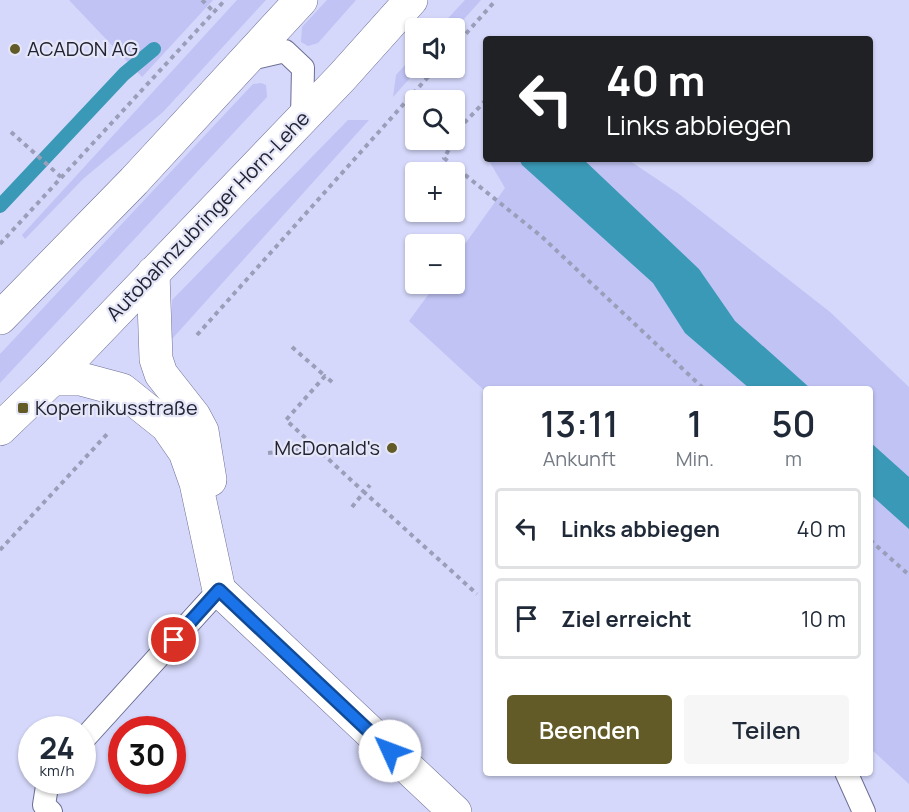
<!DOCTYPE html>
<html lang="de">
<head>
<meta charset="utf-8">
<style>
	:root { --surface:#fff; --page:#f6f6f7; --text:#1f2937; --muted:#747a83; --line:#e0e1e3; --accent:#625b27 }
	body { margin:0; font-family:Manrope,sans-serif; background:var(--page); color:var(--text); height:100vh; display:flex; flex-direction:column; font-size:22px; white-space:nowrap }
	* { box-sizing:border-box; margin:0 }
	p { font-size:20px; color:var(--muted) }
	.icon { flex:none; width:33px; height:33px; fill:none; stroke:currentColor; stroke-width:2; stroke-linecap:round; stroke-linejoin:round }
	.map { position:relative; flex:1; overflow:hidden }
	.drawer { position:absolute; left:483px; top:386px; width:390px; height:390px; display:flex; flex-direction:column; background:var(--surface); border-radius:6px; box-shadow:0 2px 4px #0004 }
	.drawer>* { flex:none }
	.banner { position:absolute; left:483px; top:36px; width:390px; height:126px; border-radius:6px; box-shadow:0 2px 4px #0004; background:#202124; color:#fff; overflow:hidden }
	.tools { position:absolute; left:405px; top:18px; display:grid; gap:12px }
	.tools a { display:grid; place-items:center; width:60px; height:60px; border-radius:6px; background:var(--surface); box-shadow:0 2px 4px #0004; font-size:30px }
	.speed { position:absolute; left:18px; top:716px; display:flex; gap:12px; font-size:30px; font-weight:700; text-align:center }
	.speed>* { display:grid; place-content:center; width:78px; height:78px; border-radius:50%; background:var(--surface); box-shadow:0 2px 4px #0004; line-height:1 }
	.speed small { font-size:15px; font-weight:400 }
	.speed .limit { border:9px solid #d22; background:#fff; color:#111 }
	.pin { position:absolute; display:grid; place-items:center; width:51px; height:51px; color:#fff; margin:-26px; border:3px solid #fff; border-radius:50%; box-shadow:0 2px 6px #0007 }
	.me { position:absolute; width:66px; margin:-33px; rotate:313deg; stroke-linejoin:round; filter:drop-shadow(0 0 4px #0008) }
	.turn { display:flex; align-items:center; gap:21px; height:126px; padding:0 24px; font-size:27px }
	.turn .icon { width:78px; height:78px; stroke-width:2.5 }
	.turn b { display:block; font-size:42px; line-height:51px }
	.eta { display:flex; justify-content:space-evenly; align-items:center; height:102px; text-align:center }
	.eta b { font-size:36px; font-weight:600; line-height:42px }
	.cta { display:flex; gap:12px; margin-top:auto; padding:12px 24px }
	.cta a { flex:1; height:69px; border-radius:6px; background:var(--accent); color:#fff; font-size:24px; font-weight:600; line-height:69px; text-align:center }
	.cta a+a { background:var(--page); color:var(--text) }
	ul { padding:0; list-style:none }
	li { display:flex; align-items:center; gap:18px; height:81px; margin:0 12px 9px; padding:0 12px; border:3px solid var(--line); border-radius:6px }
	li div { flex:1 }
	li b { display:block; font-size:22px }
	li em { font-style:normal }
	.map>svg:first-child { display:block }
	.green { fill:#c0c3f4 }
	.water { fill:#3a99b6 }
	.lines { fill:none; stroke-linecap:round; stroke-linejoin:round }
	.stream { stroke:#3a99b6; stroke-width:14 }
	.lane-casing { stroke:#6c6e94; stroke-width:24 }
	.street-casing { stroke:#6c6e94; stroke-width:34 }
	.primary-casing { stroke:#6c6e94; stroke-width:34 }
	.path { stroke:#9b9eb9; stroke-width:4; stroke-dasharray:4.5 4.5; stroke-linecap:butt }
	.lane { stroke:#fff; stroke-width:22 }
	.street { stroke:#fff; stroke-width:33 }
	.primary { stroke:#fff; stroke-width:33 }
	.route-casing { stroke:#114b97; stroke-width:15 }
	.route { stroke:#1a73e8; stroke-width:10 }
	.poi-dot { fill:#625b27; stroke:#e5e6f8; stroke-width:2 }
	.labels { text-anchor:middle; stroke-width:4.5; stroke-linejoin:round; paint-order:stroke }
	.poi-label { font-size:20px; fill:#222332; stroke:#e5e6f8; text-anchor:start }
	.street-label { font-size:20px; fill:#222332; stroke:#e5e6f8 }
</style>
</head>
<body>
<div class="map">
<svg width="909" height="812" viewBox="0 0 909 812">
	<rect width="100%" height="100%" fill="#d5d8fa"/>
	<g class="green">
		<path d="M69 0H213L142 77Z"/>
		<path d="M237 0H266L163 112 83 179 25 239 22 235Z"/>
		<path d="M327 0H356L318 43 308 46 301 42 302 27Z"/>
		<path d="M465 0H481L455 29 439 28Z"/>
		<path d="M415 54 416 68H419L393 97 396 75Z"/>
		<path d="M261 83 266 85 267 97 0 383V354L253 84Z"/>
		<path d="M348 120H369L172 339V300Z"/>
		<path d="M488 159H627L679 194 830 312 909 387V784L870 748V388H486V392L409 321 436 284H454L455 258 505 188Z"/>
	</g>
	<g class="water">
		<path d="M519 159H583L699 269 735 321 810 388H749L685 333 653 283 522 165Z"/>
		<path d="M870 442 909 477V529L870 494Z"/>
	</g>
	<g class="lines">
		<path class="stream" d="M0 206 124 74 154 49"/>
		<g class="lane-casing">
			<g id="lane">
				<path d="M246 60 285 51 303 68 302 118"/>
				<path d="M82 741 219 590"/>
				<path d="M846 772 864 812"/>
				<path d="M48 780 44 805 51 812"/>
			</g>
		</g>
		<g class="street-casing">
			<g id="street">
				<path d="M153 273 156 359 161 374 194 416 202 431 210 480"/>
				<path d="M52 379H81L122 390 167 426 185 452 196 483 219 590 455 812"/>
			</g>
		</g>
		<g class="primary-casing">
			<g id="primary">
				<path d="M0 318 134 181 301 0"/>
				<path d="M0 429 52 379 342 77 411 0"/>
			</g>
		</g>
		<g class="path">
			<path d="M202 0 214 12"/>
			<path d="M454 47 496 0"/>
			<path d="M486 100 465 122 444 158 541 236 703 388"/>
			<path d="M11 132 61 177"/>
			<path d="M0 244 225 0"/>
			<path d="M197 335 436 68"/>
			<path d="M292 347 325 376"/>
			<path d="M332 382 325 376 286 420 364 492 370 485"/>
			<path d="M268 453 315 448"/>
			<path d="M352 507 364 492 477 594"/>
			<path d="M870 540 909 575"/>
			<path d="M0 550 109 432"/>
		</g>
		<use href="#lane" class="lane"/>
		<use href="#street" class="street"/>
		<use href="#primary" class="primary"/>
	</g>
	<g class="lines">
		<g class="route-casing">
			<path id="route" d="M174 640 219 590 390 751"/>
		</g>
		<use href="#route" class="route"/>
	</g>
	<g class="poi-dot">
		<circle cx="15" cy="49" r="6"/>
		<rect x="17" y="402" width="12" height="12" rx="3"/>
		<circle cx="392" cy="448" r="6"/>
	</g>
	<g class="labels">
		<g class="poi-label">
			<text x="27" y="56">ACADON AG</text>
			<text x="35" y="415">Kopernikusstraße</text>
			<text x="380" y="455" text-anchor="end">McDonald's</text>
		</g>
		<g class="street-label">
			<text transform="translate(208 216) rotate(-46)" y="7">Autobahnzubringer Horn-Lehe</text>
		</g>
	</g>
</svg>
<div class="tools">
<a><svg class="icon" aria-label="sound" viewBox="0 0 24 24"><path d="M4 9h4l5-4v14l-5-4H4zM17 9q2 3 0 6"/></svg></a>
<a><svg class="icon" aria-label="search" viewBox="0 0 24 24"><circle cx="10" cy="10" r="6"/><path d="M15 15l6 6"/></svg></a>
<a>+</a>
<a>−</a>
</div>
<div class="speed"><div>24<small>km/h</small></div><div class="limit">30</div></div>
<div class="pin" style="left:174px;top:640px;background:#d93025"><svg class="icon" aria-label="arrive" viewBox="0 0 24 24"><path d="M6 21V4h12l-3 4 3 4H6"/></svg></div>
<svg class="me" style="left:390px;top:751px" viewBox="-20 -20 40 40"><circle r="19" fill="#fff"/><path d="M0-13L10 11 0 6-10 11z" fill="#1a73e8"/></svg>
<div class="banner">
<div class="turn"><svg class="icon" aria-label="left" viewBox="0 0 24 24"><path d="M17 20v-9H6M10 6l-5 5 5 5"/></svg><div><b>40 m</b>Links abbiegen</div></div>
</div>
<section class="drawer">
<div class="eta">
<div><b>13:11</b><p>Ankunft</p></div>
<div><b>1</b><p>Min.</p></div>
<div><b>50</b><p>m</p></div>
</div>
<ul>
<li><svg class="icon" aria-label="left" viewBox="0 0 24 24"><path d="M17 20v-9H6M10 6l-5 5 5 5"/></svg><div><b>Links abbiegen</b></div><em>40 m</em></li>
<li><svg class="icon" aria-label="arrive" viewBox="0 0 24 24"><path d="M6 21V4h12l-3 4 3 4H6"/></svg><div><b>Ziel erreicht</b></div><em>10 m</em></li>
</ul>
<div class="cta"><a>Beenden</a><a>Teilen</a></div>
</section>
</div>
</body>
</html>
